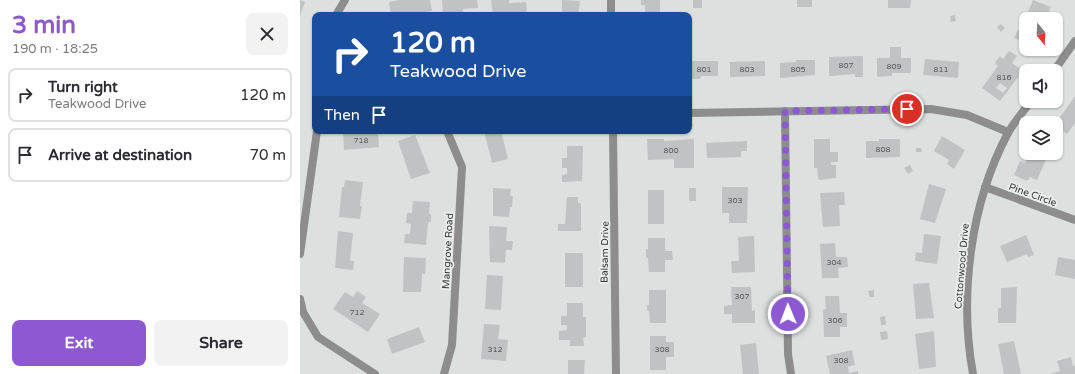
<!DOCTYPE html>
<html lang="en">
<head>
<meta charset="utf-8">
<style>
	:root { --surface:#fff; --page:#f2f2f3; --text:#2b2b33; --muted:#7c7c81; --line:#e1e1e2; --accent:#8c59d2 }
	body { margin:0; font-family:"Varela Round",sans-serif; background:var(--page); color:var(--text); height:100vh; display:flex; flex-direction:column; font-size:15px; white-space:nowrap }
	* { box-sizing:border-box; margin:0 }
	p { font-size:13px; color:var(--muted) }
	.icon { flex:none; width:22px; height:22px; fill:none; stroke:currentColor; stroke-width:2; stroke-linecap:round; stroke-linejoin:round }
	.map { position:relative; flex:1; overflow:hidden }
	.details { display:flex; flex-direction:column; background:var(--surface); width:300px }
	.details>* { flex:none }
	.banner { position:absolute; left:12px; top:12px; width:380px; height:122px; border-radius:8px; box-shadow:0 1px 3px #0004; background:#1a4fa0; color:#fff; overflow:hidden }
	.needle { width:26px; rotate:162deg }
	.fabs { position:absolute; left:719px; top:12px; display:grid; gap:8px }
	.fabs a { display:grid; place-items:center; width:44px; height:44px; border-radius:8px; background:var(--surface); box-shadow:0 1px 3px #0004; font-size:20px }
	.pin { position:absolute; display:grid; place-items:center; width:34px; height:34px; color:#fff; margin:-17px; border:2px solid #fff; border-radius:50%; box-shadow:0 1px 4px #0007 }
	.me { position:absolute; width:44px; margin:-22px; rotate:359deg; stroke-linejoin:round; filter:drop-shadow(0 0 3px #0008) }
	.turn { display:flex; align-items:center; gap:14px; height:84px; padding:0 12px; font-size:18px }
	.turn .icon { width:52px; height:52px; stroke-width:2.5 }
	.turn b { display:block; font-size:28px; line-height:34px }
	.then { display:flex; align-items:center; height:38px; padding:0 12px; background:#0003; gap:8px; font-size:15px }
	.round { display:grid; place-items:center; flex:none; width:42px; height:42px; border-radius:8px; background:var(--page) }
	.overview { display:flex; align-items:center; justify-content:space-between; height:68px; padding:0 12px }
	h1 { font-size:24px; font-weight:700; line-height:30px; color:var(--accent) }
	.action { display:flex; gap:8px; margin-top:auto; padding:8px 12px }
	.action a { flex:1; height:46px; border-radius:8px; background:var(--accent); color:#fff; font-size:16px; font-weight:700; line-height:46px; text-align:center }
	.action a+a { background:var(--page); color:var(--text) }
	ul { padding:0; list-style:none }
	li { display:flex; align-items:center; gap:12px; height:54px; margin:0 8px 6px; padding:0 4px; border:2px solid var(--line); border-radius:8px }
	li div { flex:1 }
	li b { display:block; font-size:15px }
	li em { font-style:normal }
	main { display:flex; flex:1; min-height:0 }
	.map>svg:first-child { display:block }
	.building { fill:#bfc3c4; fill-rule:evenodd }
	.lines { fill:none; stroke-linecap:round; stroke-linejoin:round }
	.street { stroke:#8c8d8c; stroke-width:8 }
	.route { stroke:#8c59d2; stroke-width:7; stroke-dasharray:0 12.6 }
	.labels { text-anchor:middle; stroke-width:3.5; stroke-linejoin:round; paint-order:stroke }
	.number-label { font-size:8px; fill:#585b5a }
	.street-label { font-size:10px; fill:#363837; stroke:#eaeeec }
</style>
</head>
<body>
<main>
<section class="details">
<div class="overview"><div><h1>3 min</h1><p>190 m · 18:25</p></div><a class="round"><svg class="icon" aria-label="close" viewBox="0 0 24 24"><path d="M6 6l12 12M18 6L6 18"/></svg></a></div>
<ul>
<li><svg class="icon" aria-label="right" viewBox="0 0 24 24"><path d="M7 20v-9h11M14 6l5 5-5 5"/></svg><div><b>Turn right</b><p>Teakwood Drive</p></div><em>120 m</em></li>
<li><svg class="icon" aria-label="arrive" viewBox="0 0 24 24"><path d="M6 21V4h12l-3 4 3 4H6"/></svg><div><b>Arrive at destination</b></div><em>70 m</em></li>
</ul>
<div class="action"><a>Exit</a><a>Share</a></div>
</section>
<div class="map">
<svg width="775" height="374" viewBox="0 0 775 374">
	<rect width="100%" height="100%" fill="#dce0df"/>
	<g class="building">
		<path d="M0 0 5 2 0 16Z"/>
		<path d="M99 0H130L132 11 111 15H91L89 2Z"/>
		<path d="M142 0H177L178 8 163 9V15H143Z"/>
		<path d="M191 0H209V3L226 2 227 14 193 15Z"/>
		<path d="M262 0 280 1 278 15H262Z"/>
		<path d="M341 0H360V12H366V15H336V13L345 12V5H341Z"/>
		<rect x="393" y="0" width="9" height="8"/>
		<rect x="497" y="0" width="15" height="7"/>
		<path d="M588 0H611L610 8H588Z"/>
		<path d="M733 0 751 7 746 19H726V43L714 38 718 30 720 31Z"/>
		<path d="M655 15 656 21 651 22 650 16Z"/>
		<path d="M701 24 705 28 701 32 697 27Z"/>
		<path d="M590 47H601V58H611V73H592V76L577 77V58H590Z"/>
		<path d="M709 51 717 56 712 63 723 71 700 101 682 88 698 66 695 63 700 56 703 59ZM700 83 707 88 703 93 696 88Z"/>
		<path d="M563 56V77H555V74L529 76V57Z"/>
		<path d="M625 59 659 62 658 78 623 75Z"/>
		<path d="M496 60H515V75L480 78V63L496 62Z"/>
		<path d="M389 61H418V76H401L400 79H389Z"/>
		<path d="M465 61V76L430 77V62Z"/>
		<path d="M775 96V123L767 134 756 126V123Z"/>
		<path d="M58 131V133L78 131 79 147 44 150 43 132Z"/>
		<path d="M184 131H201L208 159 192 163Z"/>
		<path d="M115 135 130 173 111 179 98 141Z"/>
		<path d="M642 136 665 150 654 169 647 164 649 160 634 151Z"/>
		<path d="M347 139H364V141L394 139V168H374V159L348 160Z"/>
		<path d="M514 139H530V152H538V162H531V165H536V178L520 180 518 178 517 168H514Z"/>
		<path d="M579 139H600V157L566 158V141H579Z"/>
		<path d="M447 141V151H441V157L407 158 406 143Z"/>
		<path d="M267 146H283L282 181 262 182V175L267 174V168H262V158H267Z"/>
		<path d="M616 148H621L622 152H616Z"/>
		<path d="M730 153H749L737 180 730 177 727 181 714 175 720 161 725 163Z"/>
		<path d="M610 165 613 171 608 174 604 168Z"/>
		<path d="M45 180 63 182 60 206H62L60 219 39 217 42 187H44Z"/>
		<path d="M629 184 646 189 635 223 620 219Z"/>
		<path d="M422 187H448L447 223H429V213H422Z"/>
		<path d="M193 188 211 189 210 196H213L212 207H210L209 217 193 216Z"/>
		<rect x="389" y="188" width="7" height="13"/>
		<rect x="348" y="190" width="16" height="34"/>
		<path d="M544 192 545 205H539L540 226 523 227 520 193Z"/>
		<path d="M267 197H278V203H281V231H258V224H265Z"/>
		<path d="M113 201 130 202 129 214H131V222H128L126 245 104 243 105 234H110L111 224 106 223 107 213H112Z"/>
		<path d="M189 226 207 227 206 241H213L212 250H206L205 263 190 262Z"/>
		<path d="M38 231 53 233 50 261H54L53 270 35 268Z"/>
		<path d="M624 234 641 236 637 264 615 261 616 252 622 253Z"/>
		<path d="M726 235 734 255 728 257 727 254 707 262 700 246Z"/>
		<path d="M454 236 455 272 432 273 431 261H439L438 237Z"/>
		<path d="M348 238H365V251H372L373 260H365V272H349L348 258H346V249H348Z"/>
		<path d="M535 243 536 257H547L548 267 538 268 539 278H522L520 244Z"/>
		<rect x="265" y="253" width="18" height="34"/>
		<path d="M104 257 126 258 125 274H122L121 292H103Z"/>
		<path d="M758 257 775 260V279L755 275Z"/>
		<path d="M187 275 203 276 201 310 185 309Z"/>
		<path d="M629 283 634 318 616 319 613 284Z"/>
		<path d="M431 287H451L452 311 455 310V323H432V314H424V306L432 305Z"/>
		<path d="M717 287 716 323H698V308H701V288Z"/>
		<path d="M349 290H366V323H350L349 311 347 310V305H349Z"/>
		<path d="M574 290V297H569L568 291Z"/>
		<path d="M57 291 66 297 62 303 80 314 68 332 33 309 45 292 53 297Z"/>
		<path d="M525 296H539L540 313H547V327H540V337H524L523 310 526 309Z"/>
		<path d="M267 303H283V317H286V337L283 338 284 346H270V340H259V331L267 330V325H261V316H267Z"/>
		<path d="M585 316 586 325H581L580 317Z"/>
		<path d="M184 324 200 325 198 339 208 340 206 361 181 359Z"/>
		<path d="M119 327 125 342 92 354 87 339Z"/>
		<path d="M587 331 588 339 581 340 580 332Z"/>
		<path d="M634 331 636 367 619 369 615 334Z"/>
		<path d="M350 336H366V342H374V357H366V370H350Z"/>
		<path d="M714 341 721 374H704L698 344Z"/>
		<path d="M456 343 459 374H443L440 345Z"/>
		<path d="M552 350 555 365 548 367 549 373 558 371V374H530L526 356Z"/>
		<path d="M771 357 773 366H775V374H749L760 371 757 361Z"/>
		<path d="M268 360H285L284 374H268Z"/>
	</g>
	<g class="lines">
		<g class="street">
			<path d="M311 0V15"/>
			<path d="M36 15 45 0"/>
			<path d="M754 71 775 41"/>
			<path d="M485 111 488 354 491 374"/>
			<path d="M389 113 631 109 667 115 708 132"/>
			<path d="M313 131 316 374"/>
			<path d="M685 187 775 220"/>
			<path d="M0 254 17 131"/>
			<path d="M0 299 3 312 18 337 75 374"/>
			<path d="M144 374 152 345 162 167 147 131"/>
			<path d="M673 374C659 296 670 204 708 133 714 122 724 111 731 101"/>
		</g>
	</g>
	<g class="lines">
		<path class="route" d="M488 314 485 111 607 109"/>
	</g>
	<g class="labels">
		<g class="number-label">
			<text x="546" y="68">807</text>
			<text x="594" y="69">809</text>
			<text x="404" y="72">801</text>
			<text x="447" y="72">803</text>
			<text x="498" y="72">805</text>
			<text x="641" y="72">811</text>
			<text x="704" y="80">816</text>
			<text x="61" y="143">718</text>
			<text x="583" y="152">808</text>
			<text x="371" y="153">800</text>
			<text x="435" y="203">303</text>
			<text x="534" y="265">304</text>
			<text x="442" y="299">307</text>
			<text x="57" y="315">712</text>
			<text x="535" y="323">306</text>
			<text x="195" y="352">312</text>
			<text x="362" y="352">308</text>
			<text x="541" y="363">308</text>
		</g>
		<g class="street-label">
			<text transform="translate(733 194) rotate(20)" y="4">Pine Circle</text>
			<text transform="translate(147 251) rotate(-87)" y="4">Mangrove Road</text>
			<text transform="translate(304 252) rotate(-89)" y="4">Balsam Drive</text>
			<text transform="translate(661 266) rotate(-85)" y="4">Cottonwood Drive</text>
		</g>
	</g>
</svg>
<div class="fabs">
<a><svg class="needle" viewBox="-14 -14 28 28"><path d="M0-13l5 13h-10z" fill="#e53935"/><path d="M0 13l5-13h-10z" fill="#7c7c81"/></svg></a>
<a><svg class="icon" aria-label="sound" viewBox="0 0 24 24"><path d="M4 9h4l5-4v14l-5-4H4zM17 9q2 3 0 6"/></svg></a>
<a><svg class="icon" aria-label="layers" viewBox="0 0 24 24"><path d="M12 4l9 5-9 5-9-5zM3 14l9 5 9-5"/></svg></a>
</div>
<div class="pin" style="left:607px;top:109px;background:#d93025"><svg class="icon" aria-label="arrive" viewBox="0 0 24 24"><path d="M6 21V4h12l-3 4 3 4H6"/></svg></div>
<svg class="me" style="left:488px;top:314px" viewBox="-20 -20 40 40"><circle r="17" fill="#8c59d2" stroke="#fff" stroke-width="3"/><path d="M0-11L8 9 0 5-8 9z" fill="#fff"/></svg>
<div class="banner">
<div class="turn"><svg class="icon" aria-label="right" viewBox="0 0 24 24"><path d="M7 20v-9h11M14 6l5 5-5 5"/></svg><div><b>120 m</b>Teakwood Drive</div></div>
<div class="then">Then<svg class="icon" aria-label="arrive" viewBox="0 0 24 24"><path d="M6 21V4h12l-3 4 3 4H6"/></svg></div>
</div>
</div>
</main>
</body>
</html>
